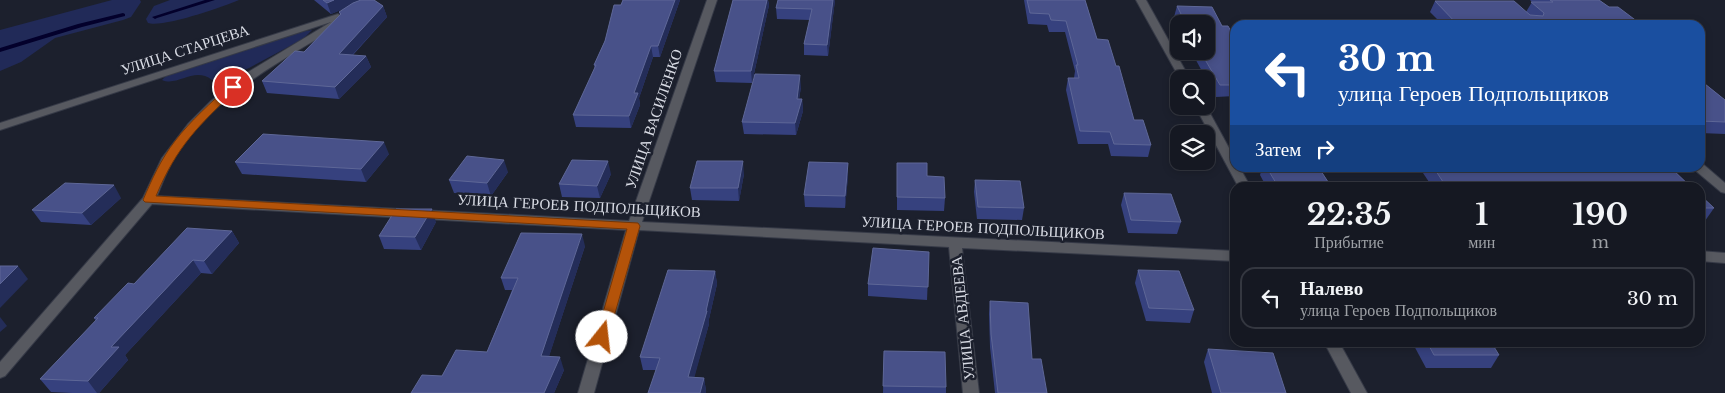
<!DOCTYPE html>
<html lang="ru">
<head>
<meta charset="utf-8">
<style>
	:root { --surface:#151822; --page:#1e212a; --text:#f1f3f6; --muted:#9da0a5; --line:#343740 }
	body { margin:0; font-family:"Libre Baskerville",serif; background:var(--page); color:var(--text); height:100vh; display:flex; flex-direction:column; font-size:19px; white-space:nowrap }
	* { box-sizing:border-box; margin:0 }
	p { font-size:16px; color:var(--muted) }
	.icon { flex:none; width:28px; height:28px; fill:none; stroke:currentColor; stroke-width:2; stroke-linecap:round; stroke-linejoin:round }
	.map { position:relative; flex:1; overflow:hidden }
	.side { position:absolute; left:1230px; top:182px; width:475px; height:165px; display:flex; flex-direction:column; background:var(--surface); border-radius:15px; box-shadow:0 2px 8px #0003,0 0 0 1px var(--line) }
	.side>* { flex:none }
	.hud { position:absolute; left:1230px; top:20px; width:475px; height:152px; border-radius:15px; box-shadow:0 2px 8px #0003,0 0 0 1px var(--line); background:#1a4fa0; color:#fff; overflow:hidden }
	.fabs { position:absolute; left:1170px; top:15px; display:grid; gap:10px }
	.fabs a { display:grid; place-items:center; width:45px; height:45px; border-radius:10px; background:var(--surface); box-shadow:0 2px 8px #0003,0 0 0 1px var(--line); font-size:25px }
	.pin { position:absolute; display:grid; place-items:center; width:42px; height:42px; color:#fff; margin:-21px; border:2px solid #fff; border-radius:50%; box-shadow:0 1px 5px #0007 }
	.me { position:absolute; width:55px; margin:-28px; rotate:16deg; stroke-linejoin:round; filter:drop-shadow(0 0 4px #0008) }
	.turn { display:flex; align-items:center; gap:18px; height:105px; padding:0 25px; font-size:22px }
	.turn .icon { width:65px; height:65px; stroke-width:2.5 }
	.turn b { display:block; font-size:35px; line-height:42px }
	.then { display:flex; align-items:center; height:48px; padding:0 25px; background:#0003; gap:10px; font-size:19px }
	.eta { display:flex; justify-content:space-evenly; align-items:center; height:85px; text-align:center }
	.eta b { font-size:30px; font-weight:700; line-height:35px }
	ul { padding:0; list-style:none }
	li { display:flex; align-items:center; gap:15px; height:62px; margin:0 10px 8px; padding:0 15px; border:2px solid var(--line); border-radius:15px }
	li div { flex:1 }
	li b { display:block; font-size:19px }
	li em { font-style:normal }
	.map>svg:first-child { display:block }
	.green { fill:#212a58 }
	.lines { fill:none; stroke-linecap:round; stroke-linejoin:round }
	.stream { fill:#03002b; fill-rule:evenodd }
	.minor-casing { stroke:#363a47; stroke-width:2 }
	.minor { fill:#575960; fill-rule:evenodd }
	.wall { fill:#36417e }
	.shaded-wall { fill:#242d59 }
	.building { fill:#485189; stroke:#5e6797 }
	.route { fill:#b45309; stroke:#753606 }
	.labels { text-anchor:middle; stroke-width:5; stroke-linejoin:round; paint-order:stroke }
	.street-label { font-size:15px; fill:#d8dbe4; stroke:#1c202d }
</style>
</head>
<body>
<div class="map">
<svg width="1725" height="393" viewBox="0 0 1725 393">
	<rect width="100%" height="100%" fill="#1c202d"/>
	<g class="green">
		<path d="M112 0H140L141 2 131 17 123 20 55 38 21 62 0 71V30Z"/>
		<path d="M170 0H239C223 7 162 28 148 23L146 19 154 6Z"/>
		<path d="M312 30 303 39 249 68 228 77 212 80C194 66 178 87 162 80L166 76 293 33Z"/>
	</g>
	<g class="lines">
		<g class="stream">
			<path d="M205 0H215L157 18 155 19 152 17Z"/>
			<path d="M123 13 125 14V16L82 27 0 52V48L78 24Z"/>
		</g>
		<g class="minor-casing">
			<g id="minor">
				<path d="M707 0H717L642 222 1235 251V261L962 248 979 393H963L949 247 639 230 594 393H578L626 230 152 204 5 376 0 378V362L143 198 162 158 188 124 211 101 245 74 331 22 0 130V123L338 14 343 17 338 20 342 23 340 25C280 62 212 96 174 158 167 170 162 184 157 196L629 221Z"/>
				<path d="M1136 0H1146L1190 79H1180Z"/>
				<path d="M1195 106H1206L1235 159V168H1240L1251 188H1239Z"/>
				<path d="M1700 164 1704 165 1725 183V193L1721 192 1696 171 1694 168H1700Z"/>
				<path d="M1700 251 1725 253V263L1700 261Z"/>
				<path d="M1324 342H1339L1367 393H1351Z"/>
			</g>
		</g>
		<use href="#minor" class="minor"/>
	</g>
	<g class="wall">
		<path d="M314 0H374L383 6 387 17 353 55 366 56 371 67 339 99 267 93 262 81 304 52 340 15 339 12 345 8 331 14Z"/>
		<path d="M623 0H680L660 57H653L639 98 640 105 631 128 576 127 573 115 595 69 594 65Z"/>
		<path d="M733 0H768L769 5 752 83 716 82 714 71Z"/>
		<path d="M778 0H835L828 56 804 55V44L810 20 777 19 776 8Z"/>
		<path d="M1024 0H1085L1097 39 1134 120 1151 145 1148 157 1111 156 1108 144H1078L1066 90 1068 78H1074L1075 71 1065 32H1049L1047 25 1028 24Z"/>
		<path d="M1530 0H1599L1609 7 1642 25H1443L1430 12 1435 1 1526 12 1532 2Z"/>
		<path d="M1177 6 1222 26 1235 38V96L1216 97 1191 51H1206V24H1179V26L1174 17Z"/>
		<path d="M1700 80 1725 100V134L1700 133Z"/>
		<path d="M801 87 799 99H802L803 111 796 135 744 134 742 122Z"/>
		<path d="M389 154 366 182 242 174 235 162Z"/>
		<path d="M848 163V176L845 208 805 207 804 195Z"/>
		<path d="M897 163 927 176 945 198 944 211 897 210Z"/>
		<path d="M1262 168H1319L1332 188H1267L1260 175Z"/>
		<path d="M1422 168H1671L1692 188H1433L1421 170Z"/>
		<path d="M508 172 491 196 454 193 449 180Z"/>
		<path d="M611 174 600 198 562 197 559 184Z"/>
		<path d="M744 174 739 201 692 200 690 188Z"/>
		<path d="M975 180 1024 208 1022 220 977 219 974 192Z"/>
		<path d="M1124 193 1181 222 1177 234 1128 233 1121 205Z"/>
		<path d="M1700 195 1714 208 1705 221H1700Z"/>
		<path d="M121 198 91 225 41 222 32 210Z"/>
		<path d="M436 222 421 250 384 249 379 236Z"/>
		<path d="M232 231 239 243 212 274 201 273 125 355 128 360 99 393H72L51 392 40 379 96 321 94 318Z"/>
		<path d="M585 246 549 356 564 370 554 393 442 376 487 352 512 290H505L501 278Z"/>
		<path d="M929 252 927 300 868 296V284Z"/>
		<path d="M1138 270 1194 310 1190 323 1146 321 1135 283Z"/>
		<path d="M715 271 717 284 709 319V324L694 377 704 378 706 391 656 370H643L640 357Z"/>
		<path d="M990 301 1032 359 1047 393H995L990 347 989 314Z"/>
		<path d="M1412 342H1491L1499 355 1491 368H1426Z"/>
		<path d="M1208 349 1286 393H1212L1204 362Z"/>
		<path d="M884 351 946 387V393H883Z"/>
	</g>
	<g class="shaded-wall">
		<path d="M334 0H364V1L331 14 327 3Z"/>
		<path d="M675 0H680L660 57 658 46Z"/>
		<path d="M767 0H768L769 5 752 83 751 71Z"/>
		<path d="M833 0H835L828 56 827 45Z"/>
		<path d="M383 6 387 17 343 65 339 54Z"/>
		<path d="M651 46 653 57 639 98 640 105 631 128 629 116 634 93Z"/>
		<path d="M366 56 371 67 339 99 335 87Z"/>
		<path d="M800 75 801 87 797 111V99Z"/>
		<path d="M802 99 803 111 796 135 795 123Z"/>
		<path d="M384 142 389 154 366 182 361 169Z"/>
		<path d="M504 160 508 172 491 196 487 183Z"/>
		<path d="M608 161 611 174 600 198 597 186Z"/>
		<path d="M743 161 744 174 739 201 738 188Z"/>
		<path d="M848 163V176L845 208V196Z"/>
		<path d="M114 185 121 198 91 225 82 213Z"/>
		<path d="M432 209 436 222 421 250 415 237Z"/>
		<path d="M232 231 239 243 212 274 204 261Z"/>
		<path d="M582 234 585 246 545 369 541 356Z"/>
		<path d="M193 260 201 273 125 355 128 360 99 393H97L88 381 111 347Z"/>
		<path d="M18 266 28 279 0 308V284Z"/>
		<path d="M715 271 717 284 709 319V324L691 390 688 377 706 311Z"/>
		<path d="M0 317 7 326 0 332Z"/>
		<path d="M560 357 564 370 554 393H544Z"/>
		<path d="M704 378 706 391V393H700Z"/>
	</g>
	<g class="building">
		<path d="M323 0H334L327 3Z"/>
		<path d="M361 0H374L383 6 339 54 366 56 335 87 262 81 295 51 304 52 341 14 339 12 353 3Z"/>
		<path d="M623 0H675L658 46H651L634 93H638L629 116 573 115 596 65H594L605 41 614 5H621Z"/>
		<path d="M733 0H767L751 71H714Z"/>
		<path d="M778 0H833L827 45 804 44 812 9 776 8Z"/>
		<path d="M1027 0H1085L1097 39 1108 40 1116 66H1119L1134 120H1143L1151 145 1114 144 1110 132 1080 131 1068 78H1079L1076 65H1078L1066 21 1051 20 1049 14 1030 13Z"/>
		<path d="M1550 0H1599L1609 7H1618L1642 25H1458L1435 1H1514L1530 15 1543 16 1544 13 1531 2H1553Z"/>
		<path d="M1177 6 1212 7 1222 26H1228L1235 38V85H1220L1200 51H1206V24H1186Z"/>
		<path d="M755 74 800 75 797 99H802L795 123 742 122Z"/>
		<path d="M1700 80 1725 100V122L1700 121Z"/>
		<path d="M263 134 384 142 361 169 235 162Z"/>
		<path d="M467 156 504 160 487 183 449 180Z"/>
		<path d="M572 160 608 161 597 186 559 184Z"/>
		<path d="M697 161H743L738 188H690Z"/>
		<path d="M809 162 848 163 845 196 804 195Z"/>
		<path d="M897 163H927V176L944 177 945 198 897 197Z"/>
		<path d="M1267 168H1319L1332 188H1279Z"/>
		<path d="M1434 168H1671L1692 188H1447Z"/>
		<path d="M975 180 1020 181 1024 208 978 207Z"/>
		<path d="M65 183 114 185 82 213 32 210Z"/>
		<path d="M1124 193 1171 194 1181 222 1131 220Z"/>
		<path d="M1700 195 1714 208H1700Z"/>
		<path d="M396 209H432L415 237 379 236Z"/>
		<path d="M187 228 232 231 204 261 193 260 111 347H119L88 381 40 379 98 318H94L128 283 134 284Z"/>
		<path d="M521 233 582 234 541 356 560 357 544 393H411L422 375 442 376 456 350 487 352 518 278H501Z"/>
		<path d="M873 248 929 252 928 287 868 284Z"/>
		<path d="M0 266H18L0 284Z"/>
		<path d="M668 270 715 271 706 311H707L688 377 704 378 700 393H648L660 358 640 357Z"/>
		<path d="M1138 270 1179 271 1194 310 1149 308Z"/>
		<path d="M990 301 1028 303 1032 359H1041L1047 393H998L991 334Z"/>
		<path d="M1427 342H1491L1499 355H1434Z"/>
		<path d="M1208 349 1273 353 1286 393H1221Z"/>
		<path d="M884 351 945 352 946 387 883 386Z"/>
	</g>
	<path class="route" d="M233 84 238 87 237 89C198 126 177 146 156 196L638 223 640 226 607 341H598L596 337 627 229 145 202 143 200C152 179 161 159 175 141 191 120 211 103 230 85Z"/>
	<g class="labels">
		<g class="street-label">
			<text transform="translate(185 50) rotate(-18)" y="5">УЛИЦА СТАРЦЕВА</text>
			<text transform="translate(654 119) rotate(-71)" y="5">УЛИЦА ВАСИЛЕНКО</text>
			<text transform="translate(579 206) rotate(3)" y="5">УЛИЦА ГЕРОЕВ ПОДПОЛЬЩИКОВ</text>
			<text transform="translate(983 228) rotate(3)" y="5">УЛИЦА ГЕРОЕВ ПОДПОЛЬЩИКОВ</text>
			<text transform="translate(963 318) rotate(-96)" y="5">УЛИЦА АВДЕЕВА</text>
		</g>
	</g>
</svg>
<div class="fabs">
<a><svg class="icon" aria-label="sound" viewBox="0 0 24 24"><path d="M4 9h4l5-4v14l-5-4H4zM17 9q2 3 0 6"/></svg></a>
<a><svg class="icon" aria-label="search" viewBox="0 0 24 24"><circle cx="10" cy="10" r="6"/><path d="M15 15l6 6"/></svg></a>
<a><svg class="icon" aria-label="layers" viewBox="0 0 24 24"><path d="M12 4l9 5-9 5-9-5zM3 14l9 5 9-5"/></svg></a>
</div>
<div class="pin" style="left:233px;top:87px;background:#d93025"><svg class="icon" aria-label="arrive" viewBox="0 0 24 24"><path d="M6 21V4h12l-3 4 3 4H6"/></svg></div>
<svg class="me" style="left:602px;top:337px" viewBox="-20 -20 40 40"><circle r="19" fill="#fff"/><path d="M0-13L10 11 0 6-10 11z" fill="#b45309"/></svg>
<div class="hud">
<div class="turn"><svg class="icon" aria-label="left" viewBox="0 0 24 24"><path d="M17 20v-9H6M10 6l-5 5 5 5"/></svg><div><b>30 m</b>улица Героев Подпольщиков</div></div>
<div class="then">Затем<svg class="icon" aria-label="right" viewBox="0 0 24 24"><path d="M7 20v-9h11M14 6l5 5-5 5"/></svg></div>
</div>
<section class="side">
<div class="eta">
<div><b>22:35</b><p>Прибытие</p></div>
<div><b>1</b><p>мин</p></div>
<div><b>190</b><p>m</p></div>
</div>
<ul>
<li><svg class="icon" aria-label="left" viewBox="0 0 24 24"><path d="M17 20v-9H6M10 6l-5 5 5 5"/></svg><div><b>Налево</b><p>улица Героев Подпольщиков</p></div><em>30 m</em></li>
</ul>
</section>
</div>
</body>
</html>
